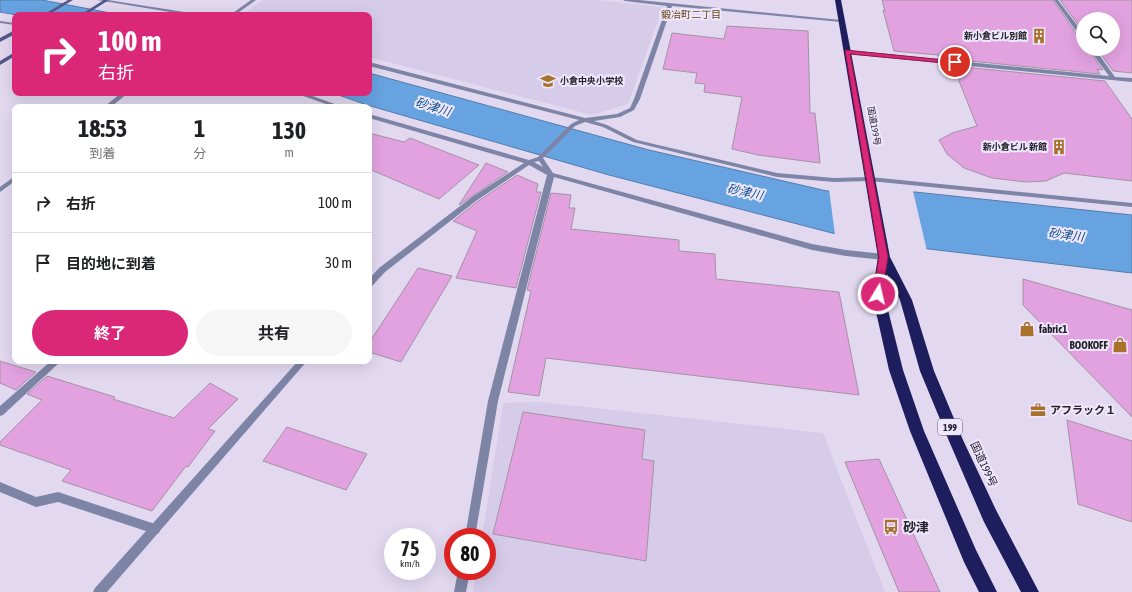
<!DOCTYPE html>
<html lang="ja">
<head>
<meta charset="utf-8">
<style>
	:root { --surface:#fff; --page:#f6f6f6; --text:#202124; --muted:#757577; --line:#e0e0e0; --accent:#db2777 }
	body { margin:0; font-family:"Asap Condensed","Noto Sans JP",sans-serif; background:var(--page); color:var(--text); height:100vh; display:flex; flex-direction:column; font-size:15px; white-space:nowrap }
	* { box-sizing:border-box; margin:0 }
	p { font-size:13px; color:var(--muted) }
	.icon { flex:none; width:22px; height:22px; fill:none; stroke:currentColor; stroke-width:2; stroke-linecap:round; stroke-linejoin:round }
	.map { position:relative; flex:1; overflow:hidden }
	.details { position:absolute; left:12px; top:104px; width:360px; height:260px; display:flex; flex-direction:column; background:var(--surface); border-radius:8px; box-shadow:0 4px 16px #0002 }
	.details>* { flex:none }
	.guide { position:absolute; left:12px; top:12px; width:360px; height:84px; border-radius:8px; box-shadow:0 4px 16px #0002; background:#db2777; color:#fff; overflow:hidden }
	.buttons { position:absolute; left:1076px; top:12px; display:grid; gap:8px }
	.buttons a { display:grid; place-items:center; width:44px; height:44px; border-radius:50%; background:var(--surface); box-shadow:0 4px 16px #0002; font-size:20px }
	.speed { position:absolute; left:384px; top:528px; display:flex; gap:8px; font-size:20px; font-weight:700; text-align:center }
	.speed>* { display:grid; place-content:center; width:52px; height:52px; border-radius:50%; background:var(--surface); box-shadow:0 4px 16px #0002; line-height:1 }
	.speed small { font-size:10px; font-weight:400 }
	.speed .limit { border:6px solid #d22; background:#fff; color:#111 }
	.pin { position:absolute; display:grid; place-items:center; width:34px; height:34px; color:#fff; margin:-17px; border:2px solid #fff; border-radius:50%; box-shadow:0 1px 4px #0007 }
	.me { position:absolute; width:44px; margin:-22px; rotate:9deg; stroke-linejoin:round; filter:drop-shadow(0 0 3px #0008) }
	.turn { display:flex; align-items:center; gap:14px; height:84px; padding:0 20px; font-size:18px }
	.turn .icon { width:52px; height:52px; stroke-width:2.5 }
	.turn b { display:block; font-size:28px; line-height:34px }
	.eta { display:flex; justify-content:space-evenly; align-items:center; height:68px; text-align:center }
	.eta b { font-size:24px; font-weight:700; line-height:28px }
	.action { display:flex; gap:8px; margin-top:auto; padding:8px 20px }
	.action a { flex:1; height:46px; border-radius:24px; background:var(--accent); color:#fff; font-size:16px; font-weight:700; line-height:46px; text-align:center }
	.action a+a { background:var(--page); color:var(--text) }
	ul { padding:0; list-style:none }
	li { display:flex; align-items:center; gap:12px; height:60px; padding:0 20px; border-top:1px solid var(--line) }
	li div { flex:1 }
	li b { display:block; font-size:15px }
	li em { font-style:normal }
	.map>svg:first-child { display:block }
	.built { fill:#d6ccea }
	.water { fill:#67a3e1; stroke:#537caa }
	.pier { fill:#e2d9f1 }
	.building { fill:#e2a2e0; stroke:#a492a3 }
	.lines { fill:none; stroke-linecap:round; stroke-linejoin:round }
	.lane { fill:#7e84a5; fill-rule:evenodd }
	.street { fill:#7e84a5; fill-rule:evenodd }
	.secondary { fill:#525988; fill-rule:evenodd }
	.highway { fill:#1e1e5e; fill-rule:evenodd }
	.route { fill:#db2777; stroke:#8e194d }
	.labels { text-anchor:middle; stroke-width:4; stroke-linejoin:round; paint-order:stroke }
	.far-poi-label { font-size:9px; font-weight:bold; fill:#242129; stroke:#efe7fe; text-anchor:end }
	.far-street-label { font-size:9px; fill:#242129; stroke:#efe7fe }
	.far-neighbourhood-label { font-size:10px; fill:#6a4515; stroke:#efe7fe }
	.shield { fill:#efe7fe; stroke:#615c69; stroke-width:1 }
	.shield-label { font-size:10px; font-weight:bold; fill:#242129 }
	.poi-label { font-size:11px; font-weight:bold; fill:#242129; stroke:#efe7fe; text-anchor:start }
	.street-label { font-size:11px; fill:#242129; stroke:#efe7fe }
	.water-label { font-size:12px; font-style:italic; fill:#074b84; stroke:#efe7fe }
	.near-poi-label { font-size:13px; font-weight:bold; fill:#242129; stroke:#efe7fe; text-anchor:start }
</style>
</head>
<body>
<div class="map">
<svg width="1132" height="592" viewBox="0 0 1132 592">
	<rect width="100%" height="100%" fill="#e2d9f1"/>
	<g class="built">
		<path d="M262 0H598L663 7 628 104 592 115 369 57V15H242Z"/>
		<path d="M541 402 823 433 885 592H473L477 571H487V537H482L503 403Z"/>
	</g>
	<g class="water">
		<path d="M0 0H42L121 15H17L0 12Z"/>
		<path d="M369 73 649 150 827 191 915 192 1132 215V273L929 249 832 233 609 175 367 105 333 93H369Z"/>
	</g>
	<path class="pier" d="M829 189 913 191 927 251 835 235Z"/>
	<g class="building">
		<path d="M882 0H1053L1080 39 1083 40V49H1088L1103 70 1097 69 1100 74 950 59 949 56 894 51 883 10 885 11Z"/>
		<path d="M1060 0H1132V73L1113 71 1097 49H1113V19H1083V31Z"/>
		<path d="M727 26 808 31 810 113H815L820 163 758 155 732 149 742 97 704 92 705 84 695 83 697 73 663 69 672 33 724 39Z"/>
		<path d="M953 66 1105 81 1132 119V181L1064 173 1046 181 1026 182 992 178 964 168 947 154 939 140 952 133 977 126Z"/>
		<path d="M369 133 404 142 410 138 479 165 439 199 369 169Z"/>
		<path d="M486 163 508 172 459 205Z"/>
		<path d="M517 175 538 184 536 192H541L516 288 456 278 477 231 453 221 477 202Z"/>
		<path d="M551 193 571 195 569 208H575L571 229 679 240V251L715 254 716 279 839 292 859 395 546 358 539 396 508 392 531 291 527 290Z"/>
		<path d="M418 268 452 276 401 362 369 352V343Z"/>
		<path d="M1023 279 1132 310V417L1023 305Z"/>
		<path d="M0 361 36 372 16 390 0 383Z"/>
		<path d="M47 376 115 397 113 399 174 418 210 383 238 399 208 429 215 431 188 467 186 466 152 511 62 481 71 470 0 445V442L42 400 27 394Z"/>
		<path d="M523 412 645 430 642 459 654 461 646 561 493 534Z"/>
		<path d="M1067 420 1132 441V522L1078 504Z"/>
		<path d="M287 427 367 454 346 490 263 461Z"/>
		<path d="M879 459 940 592H899L845 462Z"/>
	</g>
	<g class="lines">
		<path class="lane" d="M0 482 36 497 58 492 155 524 159 525 160 529 159 533 155 534 58 502 36 507 0 492Z"/>
		<g class="street">
			<path d="M97 0H108L197 14 199 15H188Z"/>
			<path d="M251 0H256L235 15H230Z"/>
			<path d="M623 0H639L841 20 843 21 841 22 672 6 640 99 634 110 620 117 594 121 607 125 637 140 777 173 834 178 870 177 1132 203V207L870 181 834 182 777 177 633 142 603 127 585 122 575 126 543 158 553 173 812 244 846 250 884 254 888 257 884 260 846 256 812 250 554 177 498 401 475 537H465L488 401 547 175 529 165 476 201 385 272 372 286 369 287V279L379 268 472 197 524 163 369 118V114L529 160 538 157 571 124 579 120 369 66V62L585 118 617 114 630 108 634 99 667 6 625 1ZM539 161 543 167 534 162Z"/>
			<path d="M1054 0H1058L1083 33V39L1081 38Z"/>
			<path d="M0 21 15 23V25L0 23Z"/>
			<path d="M1089 49H1095L1115 77 1132 78V82L847 54 844 52 847 50 1109 76Z"/>
			<path d="M121 93H128L111 107H104Z"/>
			<path d="M295 93H304L343 107H334Z"/>
			<path d="M15 176V181L0 192V187Z"/>
			<path d="M51 361H61L3 415 0 416V406Z"/>
			<path d="M298 361H307L107 592H93L95 588Z"/>
			<path d="M458 571H470L466 592H454Z"/>
		</g>
		<g class="secondary">
			<path d="M68 0H73L48 15H43Z"/>
			<path d="M104 0H109L85 15H80Z"/>
			<path d="M15 30V34L0 42V38Z"/>
			<path d="M15 52V56L0 65V61Z"/>
		</g>
		<path class="highway" d="M835 0H841L890 257 912 300 934 371 963 440 996 510 1039 592H1021L984 522 949 441 920 371 900 300 887 274 884 294 903 370 924 431 976 550 997 592H979L964 562 910 431 889 370 872 294 878 257Z"/>
	</g>
	<path class="route" d="M845 50 955 61 958 62 955 64 850 54 888 257 882 294 878 298 873 294 879 257Z"/>
	<defs>
		<g id="building-bare" transform="scale(1.2)"><path d="M-4-6H4V6H1V3H-1V6H-4ZM-2.5-4.3h1.7v1.8h-1.7ZM.8-4.3h1.7v1.8H.8ZM-2.5-1h1.7V.8h-1.7ZM.8-1h1.7V.8H.8Z" fill="#a8722c" stroke="#efe7fe" stroke-width="2.5" paint-order="stroke"/></g>
		<g id="school-bare" transform="scale(1.2)"><path d="M0-5L7-2L0 1L-7-2ZM-4 1L0 2.5L4 1V4Q0 6-4 4Z" fill="#a8722c" stroke="#efe7fe" stroke-width="2.5" paint-order="stroke"/></g>
		<g id="shop-bare" transform="scale(1.2)"><path d="M-5-2.5h2.3a2.7 3.5 0 0 1 5.4 0H5L5.5 6h-11ZM-1.5-2.5h3a1.5 2.3 0 0 0-3 0Z" fill="#a8722c" stroke="#efe7fe" stroke-width="2.5" paint-order="stroke"/></g>
		<g id="office-bare" transform="scale(1.2)"><path d="M-6-3h4V-5.5h4V-3h4V5H-6ZM-1-4.5V-3h2v-1.5ZM-6 0V1H6V0Z" fill="#a8722c" stroke="#efe7fe" stroke-width="2.5" paint-order="stroke"/></g>
		<g id="bus-bare" transform="scale(1.2)"><path d="M-5-6H5V4H4V6H2V4H-2V6H-4V4H-5ZM-3.5-4V0h7V-4ZM-3.5 1.2v1.5H-2V1.2ZM2 1.2v1.5H3.5V1.2Z" fill="#a8722c" stroke="#efe7fe" stroke-width="2.5" paint-order="stroke"/></g>
	</defs>
	<g fill-rule="evenodd">
		<use href="#building-bare" x="1039" y="36"/>
		<use href="#school-bare" x="548" y="81"/>
		<use href="#building-bare" x="1059" y="147"/>
		<use href="#shop-bare" x="1027" y="329"/>
		<use href="#shop-bare" x="1120" y="345"/>
		<use href="#office-bare" x="1038" y="410"/>
		<use href="#bus-bare" x="891" y="527"/>
	</g>
	<g class="labels">
		<g class="far-poi-label">
			<text x="1027" y="39">新小倉ビル別館</text>
			<text x="560" y="84" text-anchor="start">小倉中央小学校</text>
			<text x="1047" y="150">新小倉ビル 新館</text>
		</g>
		<g class="far-street-label">
			<text transform="translate(874 126) rotate(80)" y="3">国道199号</text>
		</g>
		<g class="far-neighbourhood-label">
			<text x="691" y="18">鍛冶町二丁目</text>
		</g>
		<rect class="shield" x="938" y="419" width="24" height="16" rx="3"/>
		<g class="shield-label">
			<text x="950" y="431">199</text>
		</g>
		<g class="poi-label">
			<text x="1039" y="333">fabric1</text>
			<text x="1108" y="349" text-anchor="end">BOOKOFF</text>
			<text x="1050" y="414">アフラック１</text>
		</g>
		<g class="street-label">
			<text transform="translate(984 464) rotate(65)" y="4">国道199号</text>
		</g>
		<g class="water-label">
			<text transform="translate(433 107) rotate(17)" y="4">砂津川</text>
			<text transform="translate(745 192) rotate(12)" y="4">砂津川</text>
			<text transform="translate(1066 235) rotate(7)" y="4">砂津川</text>
		</g>
		<g class="near-poi-label">
			<text x="903" y="532">砂津</text>
		</g>
	</g>
</svg>
<div class="buttons">
<a><svg class="icon" aria-label="search" viewBox="0 0 24 24"><circle cx="10" cy="10" r="6"/><path d="M15 15l6 6"/></svg></a>
</div>
<div class="speed"><div>75<small>km/h</small></div><div class="limit">80</div></div>
<div class="pin" style="left:955px;top:62px;background:#d93025"><svg class="icon" aria-label="arrive" viewBox="0 0 24 24"><path d="M6 21V4h12l-3 4 3 4H6"/></svg></div>
<svg class="me" style="left:878px;top:294px" viewBox="-20 -20 40 40"><circle r="17" fill="#db2777" stroke="#fff" stroke-width="3"/><path d="M0-11L8 9 0 5-8 9z" fill="#fff"/></svg>
<div class="guide">
<div class="turn"><svg class="icon" aria-label="right" viewBox="0 0 24 24"><path d="M7 20v-9h11M14 6l5 5-5 5"/></svg><div><b>100 m</b>右折</div></div>
</div>
<section class="details">
<div class="eta">
<div><b>18:53</b><p>到着</p></div>
<div><b>1</b><p>分</p></div>
<div><b>130</b><p>m</p></div>
</div>
<ul>
<li><svg class="icon" aria-label="right" viewBox="0 0 24 24"><path d="M7 20v-9h11M14 6l5 5-5 5"/></svg><div><b>右折</b></div><em>100 m</em></li>
<li><svg class="icon" aria-label="arrive" viewBox="0 0 24 24"><path d="M6 21V4h12l-3 4 3 4H6"/></svg><div><b>目的地に到着</b></div><em>30 m</em></li>
</ul>
<div class="action"><a>終了</a><a>共有</a></div>
</section>
</div>
</body>
</html>
